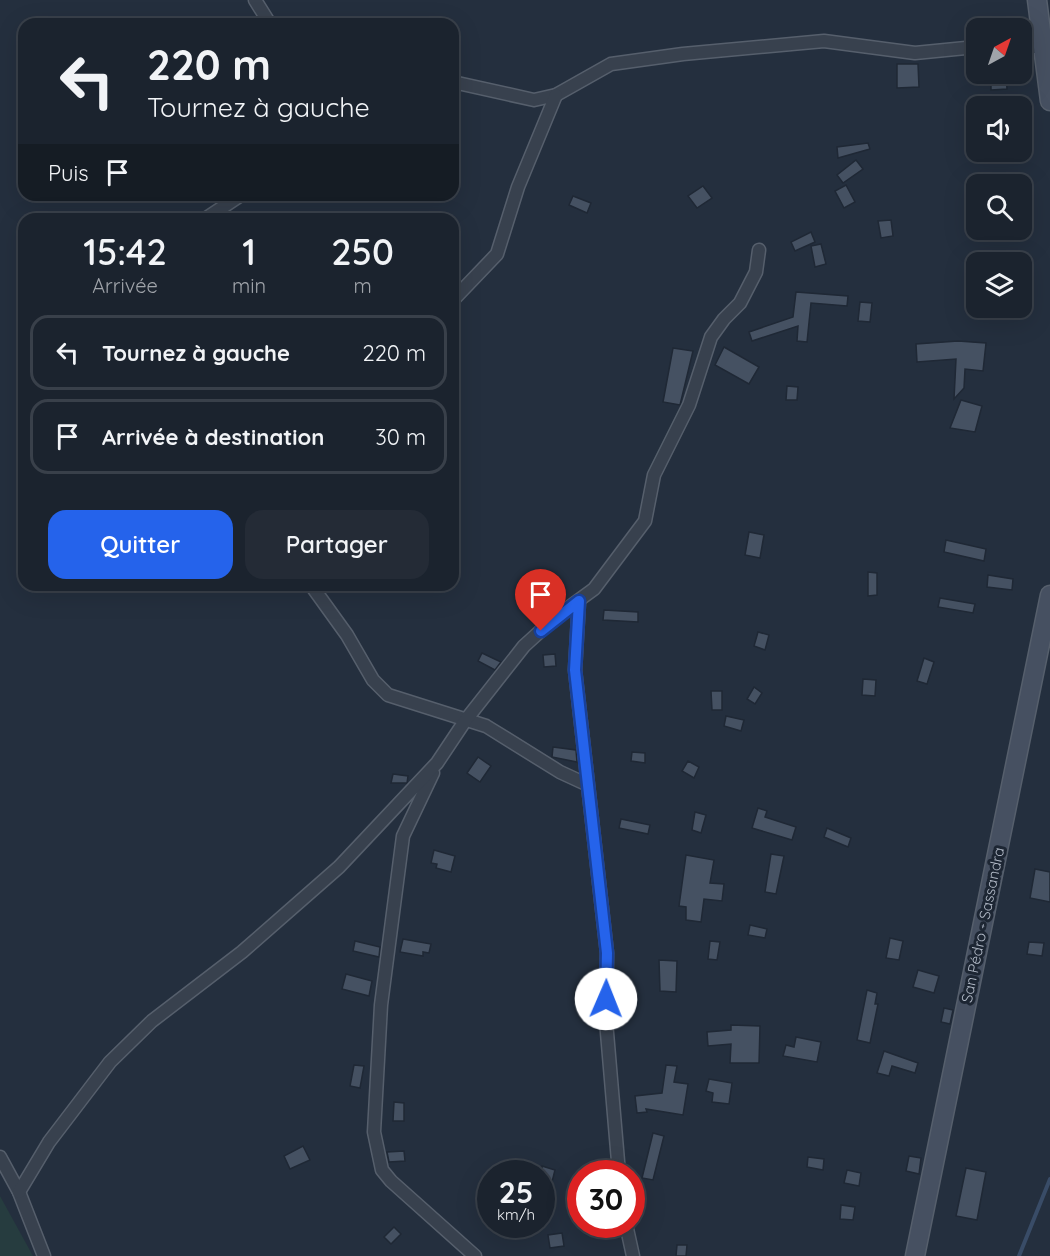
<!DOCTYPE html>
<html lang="fr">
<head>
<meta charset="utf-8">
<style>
	:root { --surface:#1b232e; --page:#242b36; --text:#f1f3f6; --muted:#a0a4aa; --line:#39404a; --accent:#2563eb }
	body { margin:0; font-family:Quicksand,sans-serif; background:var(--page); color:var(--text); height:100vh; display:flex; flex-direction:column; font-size:22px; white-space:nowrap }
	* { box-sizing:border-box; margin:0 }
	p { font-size:20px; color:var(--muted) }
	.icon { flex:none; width:33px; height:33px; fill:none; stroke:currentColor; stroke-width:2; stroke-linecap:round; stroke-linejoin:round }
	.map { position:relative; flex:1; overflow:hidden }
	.side { position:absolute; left:18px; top:213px; width:441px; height:378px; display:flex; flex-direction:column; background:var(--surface); border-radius:18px; box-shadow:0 6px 24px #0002,0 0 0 2px var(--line) }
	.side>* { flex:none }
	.guide { position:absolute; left:18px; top:18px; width:441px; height:183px; border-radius:18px; box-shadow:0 6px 24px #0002,0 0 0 2px var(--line); background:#1b232e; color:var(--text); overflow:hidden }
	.needle { width:39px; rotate:40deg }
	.controls { position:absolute; left:966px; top:18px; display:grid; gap:12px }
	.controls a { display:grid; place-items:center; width:66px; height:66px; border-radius:12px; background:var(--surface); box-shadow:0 6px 24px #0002,0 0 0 2px var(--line); font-size:30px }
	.speed { position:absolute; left:477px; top:1160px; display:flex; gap:12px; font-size:30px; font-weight:700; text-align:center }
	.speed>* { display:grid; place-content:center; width:78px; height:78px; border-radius:50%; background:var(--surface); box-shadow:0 6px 24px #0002,0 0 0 2px var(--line); line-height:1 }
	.speed small { font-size:15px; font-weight:400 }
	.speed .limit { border:9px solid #d22; background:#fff; color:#111 }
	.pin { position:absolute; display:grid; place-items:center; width:51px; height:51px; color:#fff; margin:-62px -26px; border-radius:50% 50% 50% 0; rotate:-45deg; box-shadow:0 0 6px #0007 }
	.pin .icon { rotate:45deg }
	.me { position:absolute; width:66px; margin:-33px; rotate:1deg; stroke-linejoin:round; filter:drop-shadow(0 0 4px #0008) }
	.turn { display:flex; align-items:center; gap:21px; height:126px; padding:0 30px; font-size:27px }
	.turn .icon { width:78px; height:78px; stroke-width:2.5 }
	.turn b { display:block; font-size:42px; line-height:51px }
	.then { display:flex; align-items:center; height:57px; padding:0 30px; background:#0003; gap:12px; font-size:22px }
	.eta { display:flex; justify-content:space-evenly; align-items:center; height:102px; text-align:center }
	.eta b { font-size:36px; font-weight:600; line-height:42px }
	.primary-button { display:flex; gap:12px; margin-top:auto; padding:12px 30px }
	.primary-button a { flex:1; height:69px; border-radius:18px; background:var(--accent); color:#fff; font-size:24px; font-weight:600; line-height:69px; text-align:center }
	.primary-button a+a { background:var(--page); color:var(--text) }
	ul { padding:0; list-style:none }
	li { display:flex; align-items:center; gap:18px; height:75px; margin:0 12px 9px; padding:0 18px; border:3px solid var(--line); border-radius:18px }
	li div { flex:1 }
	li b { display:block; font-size:22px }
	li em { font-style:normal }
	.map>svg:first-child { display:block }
	.green { fill:#263c3f }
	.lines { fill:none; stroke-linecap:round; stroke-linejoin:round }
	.stream { stroke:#394c67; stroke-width:4 }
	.building { fill:#455162; stroke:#1f2835; stroke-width:1.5 }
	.street-casing { stroke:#565f6c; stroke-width:15 }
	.secondary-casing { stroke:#565f6c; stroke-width:21 }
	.street { stroke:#38414e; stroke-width:12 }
	.secondary { stroke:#465061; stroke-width:18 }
	.route-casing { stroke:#184099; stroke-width:15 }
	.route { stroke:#2563eb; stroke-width:10 }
	.labels { text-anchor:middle; stroke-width:6; stroke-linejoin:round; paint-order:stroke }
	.street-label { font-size:15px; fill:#b4bcc9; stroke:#1d2633 }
</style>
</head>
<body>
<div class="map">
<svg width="1050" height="1256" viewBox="0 0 1050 1256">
	<rect width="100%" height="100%" fill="#242f3e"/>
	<path class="green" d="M0 1196 33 1256H0Z"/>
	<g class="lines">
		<path class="stream" d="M1019 1256 1050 1179"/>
	</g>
	<g class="building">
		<path d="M897 64H918L919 87 897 88Z"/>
		<path d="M991 74H1006L1007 89 991 90Z"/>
		<path d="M868 143 870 149 838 158 837 147Z"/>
		<path d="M856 160 863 169 843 183 837 175Z"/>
		<path d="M846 185 855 202 844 208 835 191Z"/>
		<path d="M703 186 712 198 697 208 688 196Z"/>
		<path d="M573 196 591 203 587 213 569 205Z"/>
		<path d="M891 220 893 236 881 238 878 221Z"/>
		<path d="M811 232 815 242 795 251 791 242Z"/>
		<path d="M821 244 826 264 815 267 811 246Z"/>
		<path d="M796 292 848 296 847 306 811 303 807 342 797 341 798 326 752 341 749 332 793 317Z"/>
		<path d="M860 302 872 303 870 322 858 321Z"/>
		<path d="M958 341 986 343 983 371 965 369 964 388 954 399 956 359 917 362 916 344Z"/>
		<path d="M724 347 759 367 749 384 715 365Z"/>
		<path d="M673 348 693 351 680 405 663 402Z"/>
		<path d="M787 386 798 387 797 400H786Z"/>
		<path d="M961 400 982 406 975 432 950 428Z"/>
		<path d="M749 532 764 535 760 558 745 555Z"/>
		<path d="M946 540 986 549 984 561 944 552Z"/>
		<path d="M868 572 877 573V595L868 596Z"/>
		<path d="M988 575 1013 579 1012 590 987 587Z"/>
		<path d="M940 598 975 604 973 613 938 607Z"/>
		<path d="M604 610 638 612V622L603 620Z"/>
		<path d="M758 632 769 635 765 650 754 646Z"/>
		<path d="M482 653 501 662 495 670 478 661Z"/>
		<path d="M555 654 556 666 544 667 543 655Z"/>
		<path d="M924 658 934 662 927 684 917 681Z"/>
		<path d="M863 679 876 680 875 696 862 695Z"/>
		<path d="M754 687 762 693 755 704 747 699Z"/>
		<path d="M711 691H722V710H712Z"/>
		<path d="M726 716 744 720 741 731 724 726Z"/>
		<path d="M553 747 576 750 577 762 552 757Z"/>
		<path d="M632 752 645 753V763L631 761Z"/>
		<path d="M478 757 491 766 480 782 467 773Z"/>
		<path d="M688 761 699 767 694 778 682 771Z"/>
		<path d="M393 774 408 776 407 783H391Z"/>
		<path d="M758 808 767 811 765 817 796 827 792 840 752 828Z"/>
		<path d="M695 812 706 815 701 833 692 830Z"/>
		<path d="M621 819 650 825 648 834 619 828Z"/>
		<path d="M827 828 851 838 848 847 824 837Z"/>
		<path d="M434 850 455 856 451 872 436 868 437 864 431 863Z"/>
		<path d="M771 854 784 856 776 894 765 892Z"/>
		<path d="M686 855 714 860 710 883 724 884 722 901 704 899 701 922 686 920V907L679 906Z"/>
		<path d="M1035 869 1050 872V902L1030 898Z"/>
		<path d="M750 925 767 929 765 938 748 935Z"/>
		<path d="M890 938 903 941 899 960 886 958Z"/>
		<path d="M403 939 431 944 429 953 423 952V956L400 952Z"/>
		<path d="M355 941 380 947 379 957 353 951Z"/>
		<path d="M710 941 720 942 717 960 708 959Z"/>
		<path d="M1029 942 1044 943 1042 956 1027 954Z"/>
		<path d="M659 960 677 961 676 992 660 991Z"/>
		<path d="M918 970 939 976 934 993 913 987Z"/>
		<path d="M346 974 372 981 369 996 342 989Z"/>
		<path d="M867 990 877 993 875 1004H878L870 1043 857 1040Z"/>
		<path d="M944 1008 953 1010 950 1024 941 1022Z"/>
		<path d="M731 1025 760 1026 759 1063H730L731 1044 708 1046 707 1032 731 1030Z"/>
		<path d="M796 1037 821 1042 817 1062 783 1056 786 1045 794 1047Z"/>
		<path d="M884 1051 918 1063 915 1073 892 1066 889 1076 877 1073Z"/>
		<path d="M354 1065 364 1066 360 1088 350 1086Z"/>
		<path d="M666 1065 677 1066 674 1082 688 1084 683 1115 646 1109 647 1112 637 1113 635 1096 662 1093Z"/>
		<path d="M709 1079 732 1083 729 1104 712 1102 713 1093 706 1091Z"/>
		<path d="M394 1102 404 1103V1121H393Z"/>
		<path d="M653 1133 664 1136 653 1180 642 1178Z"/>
		<path d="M303 1146 310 1160 290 1169 284 1156Z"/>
		<path d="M404 1151 405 1161 389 1162 387 1152Z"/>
		<path d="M909 1156 921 1158 919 1174 906 1171Z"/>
		<path d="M808 1157 824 1159 823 1170 807 1167Z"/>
		<path d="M542 1166 555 1170 551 1186 542 1183Z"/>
		<path d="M966 1168 986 1172 977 1220 956 1216Z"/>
		<path d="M847 1170 861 1173 859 1186 844 1183Z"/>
		<path d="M841 1205 855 1207 853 1220 840 1219Z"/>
		<path d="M394 1227 401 1234 391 1244 384 1237Z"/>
		<path d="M562 1233 564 1246 550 1248 548 1235Z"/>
		<path d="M677 1245H687L686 1256H676Z"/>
	</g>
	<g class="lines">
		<g class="street-casing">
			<g id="street">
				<path d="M255 0 270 24"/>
				<path d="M1022 47H1041"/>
				<path d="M453 82 534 100 556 95 611 64 683 54 824 41 915 53 976 47"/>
				<path d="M205 219 241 195"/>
				<path d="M453 300 497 254 518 187 556 95"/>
				<path d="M311 585 347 635 373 680 388 695 486 726 560 772 586 784"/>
				<path d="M579 601 575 670 607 953 606 1021 619 1173"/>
				<path d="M433 773 403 836 381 1005 374 1132 382 1170 391 1181 475 1256"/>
				<path d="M0 1157 19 1192 44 1256"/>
				<path d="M19 1192 49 1142 110 1062 152 1021 242 952 339 867 437 763 465 721 524 646 557 616 594 589 645 521 654 475 689 405 711 337 724 319 740 303 756 272 759 250"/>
				<path d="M626 1224 633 1256"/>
			</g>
		</g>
		<g class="secondary-casing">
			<g id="secondary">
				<path d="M1037 0 1050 101"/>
				<path d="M915 1256 1050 595"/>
			</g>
		</g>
		<use href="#street" class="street"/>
		<use href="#secondary" class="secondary"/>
	</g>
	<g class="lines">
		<g class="route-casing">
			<path id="route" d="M541 631 579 601 575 670 607 953 606 999"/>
		</g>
		<use href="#route" class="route"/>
	</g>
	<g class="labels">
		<g class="street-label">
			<text transform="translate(983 925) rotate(-78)" y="5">San Pédro - Sassandra</text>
		</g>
	</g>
</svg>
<div class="controls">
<a><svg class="needle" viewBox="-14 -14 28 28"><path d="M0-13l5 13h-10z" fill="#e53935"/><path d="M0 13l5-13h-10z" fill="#a0a4aa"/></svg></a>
<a><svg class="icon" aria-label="sound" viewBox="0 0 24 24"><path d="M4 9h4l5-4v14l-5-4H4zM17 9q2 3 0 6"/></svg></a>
<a><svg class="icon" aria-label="search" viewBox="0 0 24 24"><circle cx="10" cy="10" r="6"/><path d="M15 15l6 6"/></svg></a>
<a><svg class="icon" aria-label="layers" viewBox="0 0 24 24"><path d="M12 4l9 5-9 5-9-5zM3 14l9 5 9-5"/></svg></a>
</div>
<div class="speed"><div>25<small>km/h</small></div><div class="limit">30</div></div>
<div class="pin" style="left:541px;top:631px;background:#d93025"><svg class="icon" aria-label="arrive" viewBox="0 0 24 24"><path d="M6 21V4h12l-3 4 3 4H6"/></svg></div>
<svg class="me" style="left:606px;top:999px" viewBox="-20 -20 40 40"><circle r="19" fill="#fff"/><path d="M0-13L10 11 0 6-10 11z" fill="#2563eb"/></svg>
<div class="guide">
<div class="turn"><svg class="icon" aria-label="left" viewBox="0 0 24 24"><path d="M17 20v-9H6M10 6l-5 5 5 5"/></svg><div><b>220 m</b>Tournez à gauche</div></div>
<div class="then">Puis<svg class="icon" aria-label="arrive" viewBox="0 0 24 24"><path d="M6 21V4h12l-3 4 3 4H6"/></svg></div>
</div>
<section class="side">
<div class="eta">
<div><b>15:42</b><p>Arrivée</p></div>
<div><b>1</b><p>min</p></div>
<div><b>250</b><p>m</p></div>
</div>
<ul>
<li><svg class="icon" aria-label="left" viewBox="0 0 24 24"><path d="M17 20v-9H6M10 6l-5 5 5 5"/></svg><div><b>Tournez à gauche</b></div><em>220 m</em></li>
<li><svg class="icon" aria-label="arrive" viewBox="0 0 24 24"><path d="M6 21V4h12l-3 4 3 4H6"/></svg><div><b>Arrivée à destination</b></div><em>30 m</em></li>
</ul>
<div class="primary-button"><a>Quitter</a><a>Partager</a></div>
</section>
</div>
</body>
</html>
